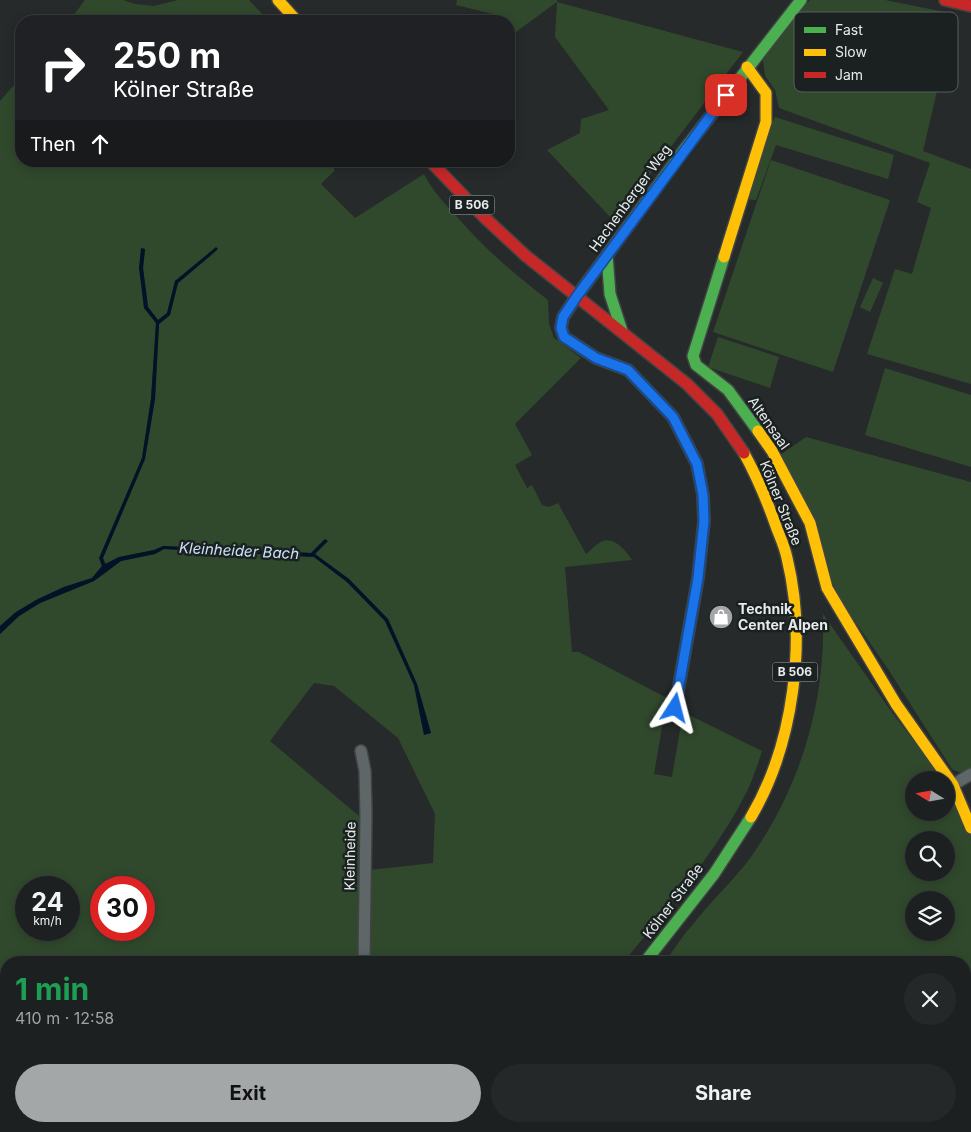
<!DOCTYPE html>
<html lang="en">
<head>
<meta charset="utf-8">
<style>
	:root { --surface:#1c2020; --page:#252829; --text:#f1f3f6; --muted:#a0a3a5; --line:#3a3e3e; --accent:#a3a7a7 }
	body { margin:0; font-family:Inter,sans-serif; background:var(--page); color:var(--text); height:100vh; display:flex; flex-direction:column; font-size:19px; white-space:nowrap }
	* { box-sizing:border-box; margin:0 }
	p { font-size:16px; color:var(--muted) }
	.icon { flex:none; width:28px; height:28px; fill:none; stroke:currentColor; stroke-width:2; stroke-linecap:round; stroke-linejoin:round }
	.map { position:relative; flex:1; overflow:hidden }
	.panel { position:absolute; left:0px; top:956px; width:971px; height:176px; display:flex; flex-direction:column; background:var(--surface); border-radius:20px 20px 0 0; box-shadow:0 2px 12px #0003,0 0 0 1px var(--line) }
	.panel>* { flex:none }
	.top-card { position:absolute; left:15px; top:15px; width:500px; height:152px; border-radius:20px; box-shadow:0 2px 12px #0003,0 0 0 1px var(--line); background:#202124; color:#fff; overflow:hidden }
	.needle { width:32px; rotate:281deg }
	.buttons { position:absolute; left:905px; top:771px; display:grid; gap:10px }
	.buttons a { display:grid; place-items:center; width:50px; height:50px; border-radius:50%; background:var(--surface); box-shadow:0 2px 12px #0003,0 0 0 1px var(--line); font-size:25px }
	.speed { position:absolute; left:15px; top:876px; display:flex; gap:10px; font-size:25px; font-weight:700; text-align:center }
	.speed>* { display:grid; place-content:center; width:65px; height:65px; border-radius:50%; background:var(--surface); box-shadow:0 2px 12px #0003,0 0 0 1px var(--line); line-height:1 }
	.speed small { font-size:12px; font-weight:400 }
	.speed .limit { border:8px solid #d22; background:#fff; color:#111 }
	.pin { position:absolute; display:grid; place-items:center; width:42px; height:42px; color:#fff; margin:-21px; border-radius:10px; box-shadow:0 2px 8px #0006 }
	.me { position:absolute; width:55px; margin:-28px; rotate:9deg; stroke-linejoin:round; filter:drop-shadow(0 0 4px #0008) }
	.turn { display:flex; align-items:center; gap:18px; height:105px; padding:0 15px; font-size:22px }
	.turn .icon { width:65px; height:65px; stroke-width:2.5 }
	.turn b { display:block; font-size:35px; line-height:42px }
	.then { display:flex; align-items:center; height:48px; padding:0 15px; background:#0003; gap:10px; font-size:19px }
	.round { display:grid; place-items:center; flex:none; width:52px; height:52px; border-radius:26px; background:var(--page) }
	.summary { display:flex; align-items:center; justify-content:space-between; height:85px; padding:0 15px }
	h1 { font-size:30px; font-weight:700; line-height:38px; color:#1e9e55 }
	.primary-button { display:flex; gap:10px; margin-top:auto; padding:10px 15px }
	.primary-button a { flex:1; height:58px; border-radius:30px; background:var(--accent); color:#111; font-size:20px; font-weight:700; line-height:58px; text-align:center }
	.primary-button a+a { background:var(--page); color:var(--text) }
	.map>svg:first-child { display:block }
	.green { fill:#30492c; fill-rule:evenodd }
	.water { fill:#031227 }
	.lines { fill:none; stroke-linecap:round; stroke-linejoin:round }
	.street-casing { stroke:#424444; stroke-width:14 }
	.fast-casing { stroke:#424444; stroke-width:14 }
	.slow-casing { stroke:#424444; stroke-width:14 }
	.jam-casing { stroke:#424444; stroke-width:14 }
	.street { stroke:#5e6668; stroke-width:11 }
	.fast { stroke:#4caf50; stroke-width:11 }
	.slow { stroke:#ffc107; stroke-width:11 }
	.jam { stroke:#c62828; stroke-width:11 }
	.route-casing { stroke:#114b97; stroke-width:12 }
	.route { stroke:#1a73e8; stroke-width:9 }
	.labels { text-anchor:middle; stroke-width:5; stroke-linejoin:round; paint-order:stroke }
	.shield { fill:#1b2121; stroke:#a9aeae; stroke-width:1 }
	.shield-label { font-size:12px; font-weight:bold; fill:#e6eaea }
	.street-label { font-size:14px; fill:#e6eaea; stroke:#1b2121 }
	.poi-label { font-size:14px; font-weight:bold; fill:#e6eaea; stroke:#1b2121; text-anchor:start }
	.water-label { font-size:15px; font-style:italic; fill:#cbe2fa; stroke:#1b2121 }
	.key { fill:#1b2121; stroke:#585d5d; stroke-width:1 }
	.key-label { font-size:14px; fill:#e6eaea }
</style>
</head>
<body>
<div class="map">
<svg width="971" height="1132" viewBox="0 0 971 1132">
	<rect width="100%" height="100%" fill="#262a2a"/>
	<g class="green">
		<path d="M85 0H123L135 4 154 6 178 0H249L269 21H69Z"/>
		<path d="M457 0H557V2L743 52 638 190 612 219 547 150 580 133 581 119 609 110 555 37 557 2 509 37V21H488L493 14 456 5Z"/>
		<path d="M810 0H885L955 14 923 151 971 169V384L867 354 895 269 912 274 931 208 917 202 930 163 779 108 775 90 765 76 763 60 777 39Z"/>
		<path d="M21 77V161H327L335 170 321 184 355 218 424 174C433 191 444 203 457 217 486 250 513 273 548 300L549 324 554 338 581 358 515 424 532 455 515 465 527 488 532 485 542 505 549 507 558 503 586 554C590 551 594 546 599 543 613 534 625 550 632 560L565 567 572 652H579L667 698 654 774 672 777 683 712 762 751C758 763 754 776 749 787 719 850 667 908 624 962H369L370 870 433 863 435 814 398 738 334 686 314 683 270 741 359 816V962H6V1126H277V1132H0V634L19 616 40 603 94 581 121 561 155 554 164 549 314 557 347 582 385 621 414 685 424 734 431 733 417 684 388 619 349 579 315 554 327 541 325 539 311 553 163 546 154 550 119 557 106 564 103 558 145 459 155 399 159 324 170 315 178 283 218 250 175 281 167 313 158 320 148 307 143 268 145 249 141 248 144 308 156 323 151 399 142 458 100 558 102 566 92 578 64 587 38 599 16 612 0 626V101ZM26 888H69V930H26ZM101 888H144V930H101Z"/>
		<path d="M775 117 894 155 888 179 776 145 756 200 745 199 769 129Z"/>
		<path d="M771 160 890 200 833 372 713 332Z"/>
		<path d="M873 278 883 283 870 312 860 307Z"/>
		<path d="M718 337 779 357 770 388 708 367Z"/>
		<path d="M885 368 971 395V467L865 435Z"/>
		<path d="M806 437 971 482V770C964 774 959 773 952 769L888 669 840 600 780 455Z"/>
		<path d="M823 614 893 714 944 780H914V812H946V785L971 836V1132H636L634 1126H965V962H665C674 949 683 935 694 923 712 900 734 880 751 857 801 785 826 702 823 614ZM914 840H946V872H914ZM914 900H946V932H914Z"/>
	</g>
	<path class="water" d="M216 247 218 249 178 283 170 315 159 324 155 399 145 459 103 558 105 564 119 557 154 550 163 546 311 553 325 539 328 541 315 554 349 579 388 619 417 684 431 733 424 735 414 685 385 621 347 582 314 557 164 549 155 554 121 561 94 581 40 603 19 616 0 634V626L16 612 38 599 64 587 92 578 102 566 99 558 142 458 151 399 156 323 144 308 139 268 141 248 145 249 143 268 148 307 158 320 167 313 175 281Z"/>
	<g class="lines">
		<g class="street-casing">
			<g id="street">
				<path d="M577 296 563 317 561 328 564 337 596 358 628 370 673 417 697 464 703 495 704 521 698 578 675 708"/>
				<path d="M361 751 365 771 366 814 364 962"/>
				<path d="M953 785 971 774"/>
				<path d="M437 1126 452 1132"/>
				<path d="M370 1132 373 1126"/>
			</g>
		</g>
		<g class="fast-casing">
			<g id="fast">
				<path d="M607 255 610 294 622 331"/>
				<path d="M724 257 693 356 696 365 728 390 758 431"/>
				<path d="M577 296 684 150 801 0"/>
				<path d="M645 962 714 874 751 817"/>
				<path d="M513 1132 517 1126"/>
			</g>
		</g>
		<g class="slow-casing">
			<g id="slow">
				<path d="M278 0 297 21"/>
				<path d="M724 257 766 122V93L747 67"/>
				<path d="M758 431 772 451 810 523 827 588 896 704 953 785 971 828"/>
				<path d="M744 453C757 477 768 503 777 529 781 539 785 548 787 558 807 640 794 744 751 817"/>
			</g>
		</g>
		<g class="jam-casing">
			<g id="jam">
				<path d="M945 0 971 6"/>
				<path d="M430 161 484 217 526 256 687 384 717 414 744 453"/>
			</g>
		</g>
		<use href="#street" class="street"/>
		<use href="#fast" class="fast"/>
		<use href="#slow" class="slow"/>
		<use href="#jam" class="jam"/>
	</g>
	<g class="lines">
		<g class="route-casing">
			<path id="route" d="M675 708 698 578 704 521 703 495 697 464 673 417 628 370 596 358 564 337 561 328 563 317 577 296 726 95"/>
		</g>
		<use href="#route" class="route"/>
	</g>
	<defs>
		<g id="shop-disc" transform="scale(1.25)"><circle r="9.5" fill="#a3a7a7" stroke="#1b2121"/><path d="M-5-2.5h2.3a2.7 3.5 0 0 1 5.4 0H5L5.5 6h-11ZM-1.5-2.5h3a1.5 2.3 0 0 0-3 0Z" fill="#fff"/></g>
	</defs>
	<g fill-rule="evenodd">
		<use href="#shop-disc" x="721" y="617"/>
	</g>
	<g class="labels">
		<g class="shield">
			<rect x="449.5" y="195.5" width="45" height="19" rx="4"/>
			<rect x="772.5" y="662.5" width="45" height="19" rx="4"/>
		</g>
		<g class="shield-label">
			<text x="472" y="209">B 506</text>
			<text x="795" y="676">B 506</text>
		</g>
		<g class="street-label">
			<text transform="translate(630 198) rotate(-54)" y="5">Hachenberger Weg</text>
			<text transform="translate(769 423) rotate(55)" y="5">Altensaal</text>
			<text transform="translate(781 503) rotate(68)" y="5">Kölner Straße</text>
			<text transform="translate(350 856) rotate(-89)" y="5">Kleinheide</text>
			<text transform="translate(673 901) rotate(-53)" y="5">Kölner Straße</text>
		</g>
		<g class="poi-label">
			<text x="738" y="614">Technik<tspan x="738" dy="16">Center Alpen</tspan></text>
		</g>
		<g class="water-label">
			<text transform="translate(239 551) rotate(3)" y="5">Kleinheider Bach</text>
		</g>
	</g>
	<rect x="794" y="12" width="164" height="80" rx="8" class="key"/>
	<rect x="804" y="27" width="22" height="6" fill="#4caf50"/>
	<rect x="804" y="49" width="22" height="7" fill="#ffc107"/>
	<rect x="804" y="72" width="22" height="6" fill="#c62828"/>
	<g class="key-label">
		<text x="835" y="35">Fast</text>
		<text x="835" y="57">Slow</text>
		<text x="835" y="80">Jam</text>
	</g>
</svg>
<div class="buttons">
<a><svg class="needle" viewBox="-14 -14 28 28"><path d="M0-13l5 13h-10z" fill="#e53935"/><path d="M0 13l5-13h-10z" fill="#a0a3a5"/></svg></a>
<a><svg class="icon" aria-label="search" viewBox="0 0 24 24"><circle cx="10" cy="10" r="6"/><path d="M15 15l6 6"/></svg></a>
<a><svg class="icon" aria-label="layers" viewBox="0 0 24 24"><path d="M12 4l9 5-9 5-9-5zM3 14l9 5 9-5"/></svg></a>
</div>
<div class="speed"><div>24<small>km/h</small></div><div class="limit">30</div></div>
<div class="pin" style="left:726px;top:95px;background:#d93025"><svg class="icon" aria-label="arrive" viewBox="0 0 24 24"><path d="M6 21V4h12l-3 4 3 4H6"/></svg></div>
<svg class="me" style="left:675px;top:708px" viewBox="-20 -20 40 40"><path d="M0-17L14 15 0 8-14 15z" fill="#1a73e8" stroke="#fff" stroke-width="4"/></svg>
<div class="top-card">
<div class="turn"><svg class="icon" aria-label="right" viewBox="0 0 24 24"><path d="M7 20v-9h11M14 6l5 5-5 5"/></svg><div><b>250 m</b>Kölner Straße</div></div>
<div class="then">Then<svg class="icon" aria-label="ahead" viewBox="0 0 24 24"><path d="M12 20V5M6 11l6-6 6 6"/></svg></div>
</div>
<section class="panel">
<div class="summary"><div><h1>1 min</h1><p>410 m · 12:58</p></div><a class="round"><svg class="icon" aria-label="close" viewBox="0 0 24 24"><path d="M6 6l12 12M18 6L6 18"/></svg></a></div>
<div class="primary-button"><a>Exit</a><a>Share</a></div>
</section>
</div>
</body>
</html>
